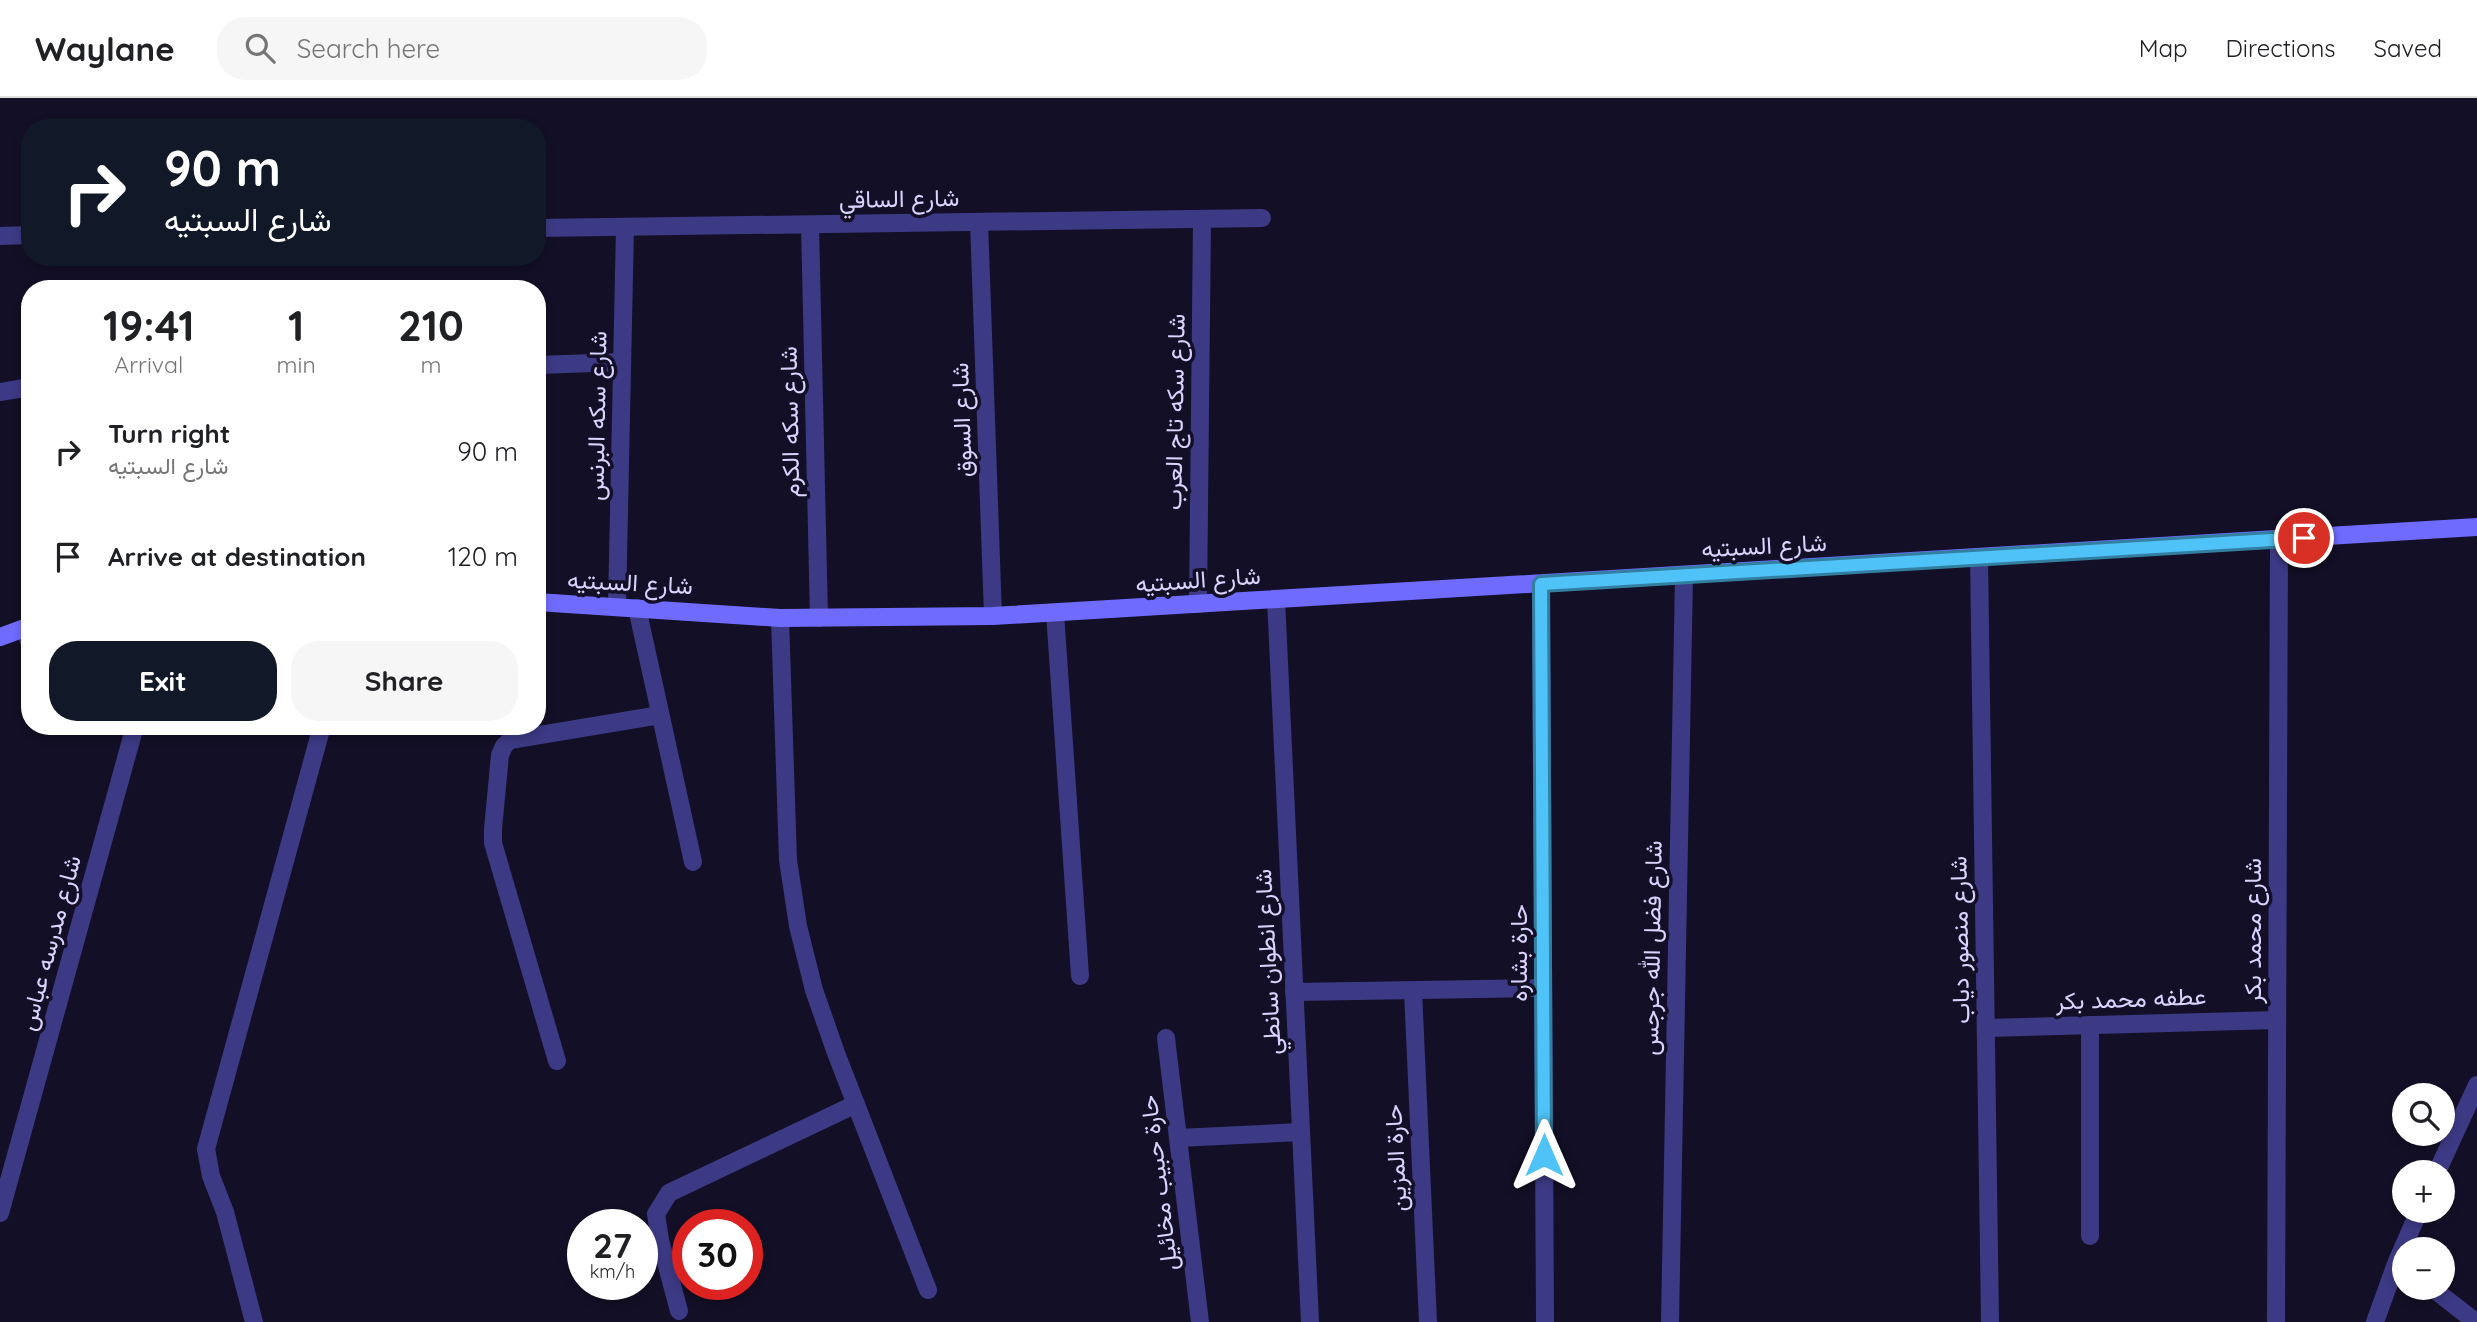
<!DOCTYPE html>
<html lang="en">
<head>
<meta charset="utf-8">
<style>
	:root { --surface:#fff; --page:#f6f6f6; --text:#202124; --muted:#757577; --line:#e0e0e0; --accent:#111827 }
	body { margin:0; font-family:Quicksand,Vazirmatn,sans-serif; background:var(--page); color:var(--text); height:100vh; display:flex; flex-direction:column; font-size:26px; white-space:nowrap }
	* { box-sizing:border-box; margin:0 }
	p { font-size:23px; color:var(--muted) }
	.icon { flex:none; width:38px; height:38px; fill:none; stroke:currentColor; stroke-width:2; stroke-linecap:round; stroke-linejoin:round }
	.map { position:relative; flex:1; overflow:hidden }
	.drawer { position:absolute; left:21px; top:182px; width:525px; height:455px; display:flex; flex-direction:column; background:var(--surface); border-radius:28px; box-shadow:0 4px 10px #0003 }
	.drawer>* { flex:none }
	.hud { position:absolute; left:21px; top:21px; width:525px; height:147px; border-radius:28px; box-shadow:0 4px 10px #0003; background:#111827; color:#fff; overflow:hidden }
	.buttons { position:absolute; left:2392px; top:985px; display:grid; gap:14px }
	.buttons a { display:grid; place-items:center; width:63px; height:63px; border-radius:50%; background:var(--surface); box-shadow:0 4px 10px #0003; font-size:35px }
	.speed { position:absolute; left:567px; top:1111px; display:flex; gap:14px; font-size:35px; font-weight:700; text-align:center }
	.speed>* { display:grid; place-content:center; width:91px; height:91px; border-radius:50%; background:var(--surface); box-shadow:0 4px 10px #0003; line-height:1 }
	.speed small { font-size:18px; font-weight:400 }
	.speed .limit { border:10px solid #d22; background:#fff; color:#111 }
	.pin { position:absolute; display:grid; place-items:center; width:60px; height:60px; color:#fff; margin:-30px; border:4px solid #fff; border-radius:50%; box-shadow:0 2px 7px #0007 }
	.me { position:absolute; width:77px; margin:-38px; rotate:0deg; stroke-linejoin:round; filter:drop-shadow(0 0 5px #0008) }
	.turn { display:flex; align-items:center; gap:24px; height:147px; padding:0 28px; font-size:32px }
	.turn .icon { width:91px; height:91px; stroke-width:2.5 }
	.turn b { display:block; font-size:49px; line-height:60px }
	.eta { display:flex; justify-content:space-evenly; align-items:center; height:119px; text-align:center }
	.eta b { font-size:42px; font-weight:800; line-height:49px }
	.button { display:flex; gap:14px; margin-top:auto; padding:14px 28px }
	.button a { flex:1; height:80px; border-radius:28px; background:var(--accent); color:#fff; font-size:28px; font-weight:800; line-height:80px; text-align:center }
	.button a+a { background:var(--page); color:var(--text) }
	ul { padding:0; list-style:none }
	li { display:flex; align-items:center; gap:21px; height:105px; padding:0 28px }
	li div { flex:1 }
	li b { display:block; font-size:26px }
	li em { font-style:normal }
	header { display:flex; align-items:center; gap:42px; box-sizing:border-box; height:98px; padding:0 35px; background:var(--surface); border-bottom:2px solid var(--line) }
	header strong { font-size:33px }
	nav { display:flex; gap:38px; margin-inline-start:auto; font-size:24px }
	.search { width:490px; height:63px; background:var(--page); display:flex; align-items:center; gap:18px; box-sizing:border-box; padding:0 24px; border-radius:28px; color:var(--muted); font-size:26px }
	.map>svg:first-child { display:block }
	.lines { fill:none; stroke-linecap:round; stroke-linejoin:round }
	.lane { stroke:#3d3a85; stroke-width:18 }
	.street { stroke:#3d3a85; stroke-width:18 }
	.secondary { stroke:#6f6bff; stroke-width:18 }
	.route-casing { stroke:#337fa1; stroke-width:18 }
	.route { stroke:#4fc3f7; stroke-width:12 }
	.labels { text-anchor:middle; stroke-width:7; stroke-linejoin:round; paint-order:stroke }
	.street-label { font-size:24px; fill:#d9d4ff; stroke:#130f26 }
</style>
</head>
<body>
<header>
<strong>Waylane</strong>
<div class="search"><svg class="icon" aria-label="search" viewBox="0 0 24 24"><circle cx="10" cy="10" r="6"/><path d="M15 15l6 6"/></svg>Search here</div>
<nav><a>Map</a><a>Directions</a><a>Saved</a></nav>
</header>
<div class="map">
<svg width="2477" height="1224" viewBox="0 0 2477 1224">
	<rect width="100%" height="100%" fill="#130f26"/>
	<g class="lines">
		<g class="lane">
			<path d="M637 510 693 764"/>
			<path d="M780 520 788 762 798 828 814 892 836 955 928 1192"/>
			<path d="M25 530 30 547"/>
			<path d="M557 963 493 745V731L500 657 504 648 510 642 660 617"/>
			<path d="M206 1051 211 1078 225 1114 254 1224"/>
			<path d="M679 1213 660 1142 656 1116 669 1095 856 1006"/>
		</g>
		<g class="street">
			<path d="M979 124 993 518"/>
			<path d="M810 127 819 520"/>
			<path d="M537 130 1262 120"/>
			<path d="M0 138 30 137"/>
			<path d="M537 267 622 264"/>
			<path d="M0 294 30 289"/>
			<path d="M1979 460 1990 1224"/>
			<path d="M1541 486 1545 1224"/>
			<path d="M1276 501 1310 1224"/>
			<path d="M1198 506 1202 121"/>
			<path d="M617 508 625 129"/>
			<path d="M1055 515 1080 878"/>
			<path d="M1413 893 1428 1224"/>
			<path d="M1294 894 1543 890"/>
			<path d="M1986 930 2277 922"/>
			<path d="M1166 940 1200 1224"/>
			<path d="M1178 1040 1301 1034"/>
			<path d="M206 1051 322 628"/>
			<path d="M2437 1074 2477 987"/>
			<path d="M0 1115 135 628"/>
			<path d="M2090 1138V927"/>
			<path d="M2432 1190 2476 1224"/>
			<path d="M1670 1224 1684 478"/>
			<path d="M2276 1224 2279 441"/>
			<path d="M2375 1224 2397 1163 2419 1113"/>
		</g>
		<g class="secondary">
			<path d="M537 504 780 520 993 518 2477 429"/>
			<path d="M0 539 30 528"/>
		</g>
	</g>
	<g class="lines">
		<g class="route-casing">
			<path id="route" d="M1544 1057 1541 486 2304 440"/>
		</g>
		<use href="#route" class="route"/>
	</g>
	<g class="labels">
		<g class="street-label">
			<text transform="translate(899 101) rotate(-1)" y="8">شارع الساقي</text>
			<text transform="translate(1175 314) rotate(-89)" y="8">شارع سكه تاج العرب</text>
			<text transform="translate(597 318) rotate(-89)" y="8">شارع سكه البرنس</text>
			<text transform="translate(962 322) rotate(-92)" y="8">شارع السوق</text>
			<text transform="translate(790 324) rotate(-91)" y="8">شارع سكه الكرم</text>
			<text transform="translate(1764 448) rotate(-3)" y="8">شارع السبتيه</text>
			<text transform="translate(1198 482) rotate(-4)" y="8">شارع السبتيه</text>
			<text transform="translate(630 485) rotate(3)" y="8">شارع السبتيه</text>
			<text transform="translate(2253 833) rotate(-90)" y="8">شارع محمد بكر</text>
			<text transform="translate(1960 842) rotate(-91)" y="8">شارع منصور دياب</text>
			<text transform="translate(50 845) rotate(-75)" y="8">شارع مدرسه عباس</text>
			<text transform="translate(1652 850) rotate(-89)" y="8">شارع فضل الله جرجس</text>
			<text transform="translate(1519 855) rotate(-90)" y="8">حارة بشاره</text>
			<text transform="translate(1268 864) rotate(-93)" y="8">شارع انطوان سانطي</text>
			<text transform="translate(2131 901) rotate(-2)" y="8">عطفه محمد بكر</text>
			<text transform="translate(1396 1060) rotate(-93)" y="8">حارة المزين</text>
			<text transform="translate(1159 1085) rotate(-97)" y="8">حارة حبيب مخائيل</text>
		</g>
	</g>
</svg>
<div class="buttons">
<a><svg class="icon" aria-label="search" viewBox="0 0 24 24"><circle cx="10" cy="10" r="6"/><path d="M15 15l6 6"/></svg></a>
<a>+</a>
<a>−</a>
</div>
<div class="speed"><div>27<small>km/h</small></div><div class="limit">30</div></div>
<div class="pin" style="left:2304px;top:440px;background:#d93025"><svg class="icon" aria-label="arrive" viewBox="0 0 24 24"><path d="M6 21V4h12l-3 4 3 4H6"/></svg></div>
<svg class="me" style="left:1544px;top:1057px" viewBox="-20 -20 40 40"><path d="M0-17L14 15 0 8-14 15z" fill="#4fc3f7" stroke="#fff" stroke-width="4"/></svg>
<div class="hud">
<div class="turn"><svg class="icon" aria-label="right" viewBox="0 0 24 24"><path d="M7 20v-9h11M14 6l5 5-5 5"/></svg><div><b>90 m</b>شارع السبتيه</div></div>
</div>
<section class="drawer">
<div class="eta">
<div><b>19:41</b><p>Arrival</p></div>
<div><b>1</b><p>min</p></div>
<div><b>210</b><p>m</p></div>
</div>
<ul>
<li><svg class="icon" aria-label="right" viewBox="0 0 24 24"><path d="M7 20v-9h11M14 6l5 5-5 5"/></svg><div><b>Turn right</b><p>شارع السبتيه</p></div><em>90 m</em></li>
<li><svg class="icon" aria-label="arrive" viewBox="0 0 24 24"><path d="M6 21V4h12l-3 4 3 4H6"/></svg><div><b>Arrive at destination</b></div><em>120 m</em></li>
</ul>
<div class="button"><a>Exit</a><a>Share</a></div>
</section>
</div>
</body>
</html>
